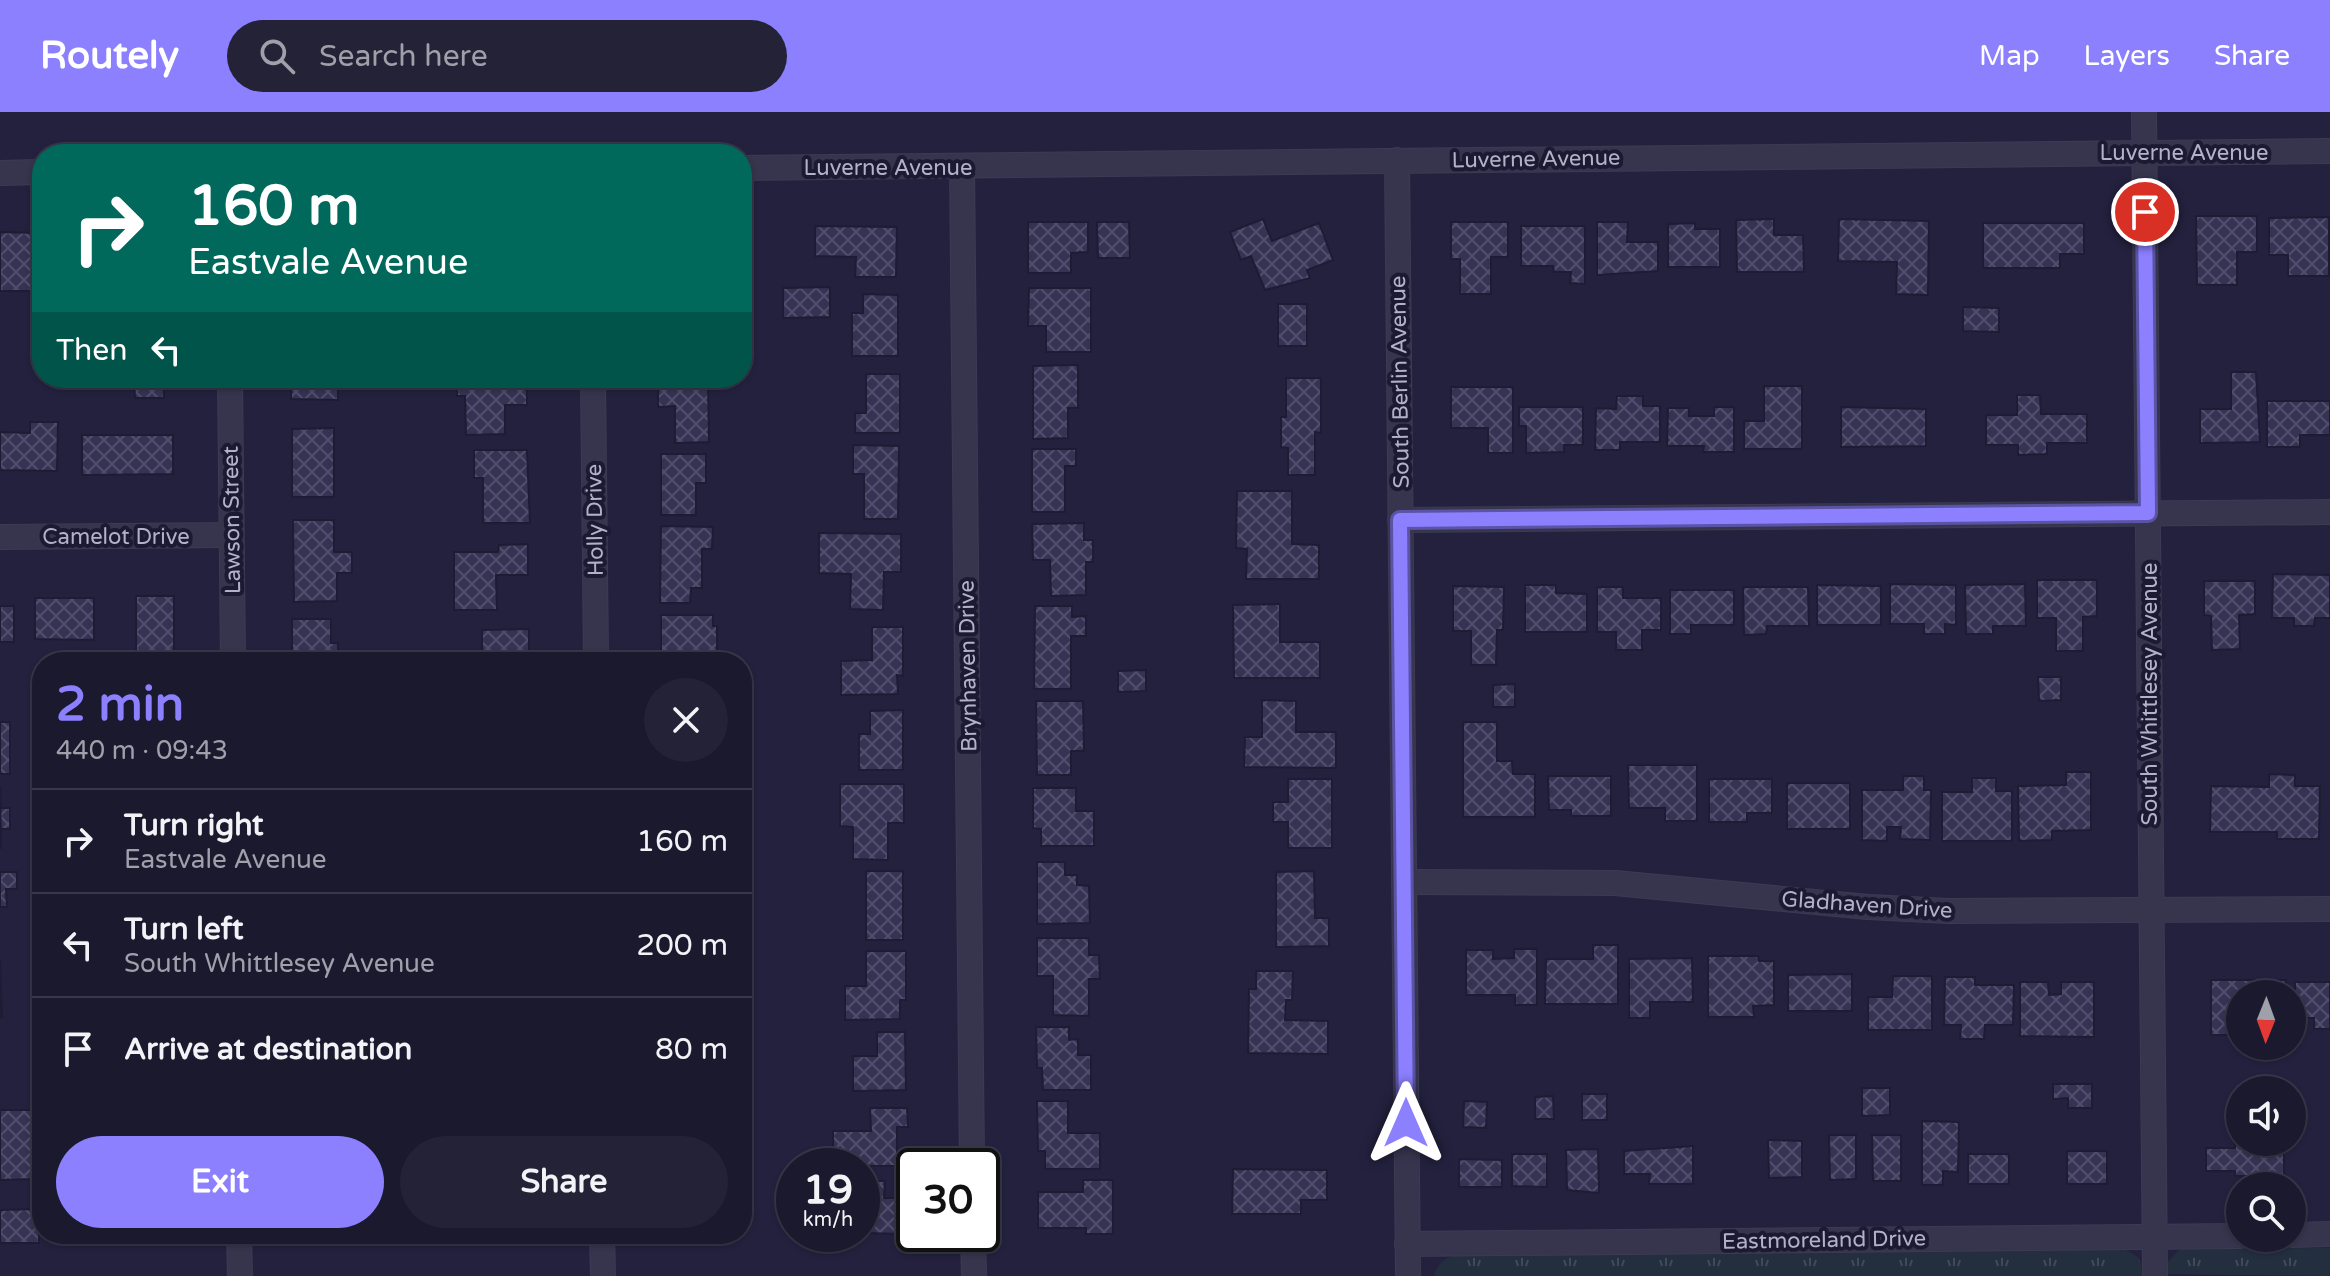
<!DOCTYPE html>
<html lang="en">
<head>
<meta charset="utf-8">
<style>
	:root { --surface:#1a192e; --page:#232236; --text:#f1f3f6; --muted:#9fa0aa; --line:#38384a; --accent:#8c80ff }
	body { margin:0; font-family:"Varela Round",sans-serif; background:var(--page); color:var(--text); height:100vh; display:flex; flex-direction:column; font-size:30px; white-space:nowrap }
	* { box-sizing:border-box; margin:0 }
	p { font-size:26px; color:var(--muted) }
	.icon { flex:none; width:44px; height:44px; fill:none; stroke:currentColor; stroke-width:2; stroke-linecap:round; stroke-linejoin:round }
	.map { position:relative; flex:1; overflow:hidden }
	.side { position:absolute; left:32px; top:540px; width:720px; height:592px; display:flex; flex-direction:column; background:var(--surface); border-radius:32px; box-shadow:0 2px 6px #0004,0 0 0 2px var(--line) }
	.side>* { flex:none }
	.hud { position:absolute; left:32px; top:32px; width:720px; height:244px; border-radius:32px; box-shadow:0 2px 6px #0004,0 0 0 2px var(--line); background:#00695c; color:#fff; overflow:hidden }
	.needle { width:52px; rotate:181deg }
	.controls { position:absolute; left:2226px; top:868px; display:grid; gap:16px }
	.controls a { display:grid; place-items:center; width:80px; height:80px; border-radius:50%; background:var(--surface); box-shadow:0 2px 6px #0004,0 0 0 2px var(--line); font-size:40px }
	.speed { position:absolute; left:776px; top:1036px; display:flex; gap:16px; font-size:40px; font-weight:700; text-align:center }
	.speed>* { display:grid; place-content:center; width:104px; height:104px; border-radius:50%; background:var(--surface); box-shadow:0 2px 6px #0004,0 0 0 2px var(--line); line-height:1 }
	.speed small { font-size:20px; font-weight:400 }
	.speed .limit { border:4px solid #111; border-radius:12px; background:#fff; color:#111 }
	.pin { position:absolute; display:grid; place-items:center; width:68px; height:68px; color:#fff; margin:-34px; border:4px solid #fff; border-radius:50%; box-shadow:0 2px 8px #0007 }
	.me { position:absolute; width:88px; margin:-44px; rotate:0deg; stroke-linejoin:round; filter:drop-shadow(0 0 6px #0008) }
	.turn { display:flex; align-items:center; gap:28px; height:168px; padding:0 24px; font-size:36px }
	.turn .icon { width:104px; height:104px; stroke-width:2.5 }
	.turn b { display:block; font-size:56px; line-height:68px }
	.then { display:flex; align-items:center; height:76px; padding:0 24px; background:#0003; gap:16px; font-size:30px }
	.round { display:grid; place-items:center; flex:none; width:84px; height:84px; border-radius:42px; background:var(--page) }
	.headline { display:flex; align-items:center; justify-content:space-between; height:136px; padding:0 24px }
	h1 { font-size:48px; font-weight:700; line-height:60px; color:var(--accent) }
	.button { display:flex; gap:16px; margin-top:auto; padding:16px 24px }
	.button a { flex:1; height:92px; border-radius:48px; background:var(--accent); color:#fff; font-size:32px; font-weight:700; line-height:92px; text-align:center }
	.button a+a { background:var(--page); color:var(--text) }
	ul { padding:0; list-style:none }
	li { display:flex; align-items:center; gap:24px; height:104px; padding:0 24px; border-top:2px solid var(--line) }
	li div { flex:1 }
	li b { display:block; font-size:30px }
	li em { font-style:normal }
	header { display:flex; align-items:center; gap:48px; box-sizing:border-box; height:112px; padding:0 40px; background:var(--accent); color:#fff }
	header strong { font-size:38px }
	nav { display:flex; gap:44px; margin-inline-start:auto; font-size:28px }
	.search { width:560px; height:72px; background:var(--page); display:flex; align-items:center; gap:20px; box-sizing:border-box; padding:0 28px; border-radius:44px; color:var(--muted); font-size:30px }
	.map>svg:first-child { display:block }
	.grass { fill:url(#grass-tufts) }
	.building { fill:url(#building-cross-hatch); stroke:#1e1c34; stroke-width:2 }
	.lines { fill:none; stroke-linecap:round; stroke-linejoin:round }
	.minor-casing { stroke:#3d3b53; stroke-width:26 }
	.minor { stroke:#37354e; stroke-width:24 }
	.route-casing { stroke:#5b53a6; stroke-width:20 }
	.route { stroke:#8c80ff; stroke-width:14 }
	.labels { text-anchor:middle; stroke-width:8; stroke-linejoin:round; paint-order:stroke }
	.street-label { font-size:22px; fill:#b3b1c9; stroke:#1c1a32 }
</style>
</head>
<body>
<header>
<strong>Routely</strong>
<div class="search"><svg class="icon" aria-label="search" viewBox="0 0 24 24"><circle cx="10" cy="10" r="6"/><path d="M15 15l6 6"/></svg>Search here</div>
<nav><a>Map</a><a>Layers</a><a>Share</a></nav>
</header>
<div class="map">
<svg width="2330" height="1164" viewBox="0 0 2330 1164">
	<defs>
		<pattern id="grass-tufts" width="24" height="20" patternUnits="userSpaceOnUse" patternTransform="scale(2)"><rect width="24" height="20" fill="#232e3f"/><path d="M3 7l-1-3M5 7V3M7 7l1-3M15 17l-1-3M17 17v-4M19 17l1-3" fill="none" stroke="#414a59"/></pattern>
		<pattern id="building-cross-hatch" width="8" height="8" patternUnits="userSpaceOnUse" patternTransform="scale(2)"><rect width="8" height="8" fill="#353354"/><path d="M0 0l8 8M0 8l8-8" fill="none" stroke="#504e6b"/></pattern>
	</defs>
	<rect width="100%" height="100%" fill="#23213e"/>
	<g class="grass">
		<path d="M2330 1136V1164L2165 1162 2167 1151 2180 1137Z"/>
		<path d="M2110 1137 2126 1138 2139 1146 2143 1164H1434C1438 1150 1445 1146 1459 1142Z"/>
	</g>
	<g class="building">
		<path d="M2196 104H2257V140H2237V173H2197Z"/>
		<path d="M2329 105V164H2288V143H2269V106Z"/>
		<path d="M1263 107 1272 129 1319 111 1333 148 1307 158 1310 166 1265 178 1251 144 1241 148 1230 120Z"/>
		<path d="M1774 107V123H1803L1804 160H1737L1736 108Z"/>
		<path d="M1839 107 1929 109 1928 183 1896 182 1897 150 1838 149Z"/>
		<path d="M1028 110H1088V140L1071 141V161H1028Z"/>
		<path d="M1097 110H1129L1130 146H1098Z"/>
		<path d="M1451 110H1508V145H1491V182H1460V147H1451Z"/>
		<path d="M1597 110H1628L1627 130H1658V159L1597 163Z"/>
		<path d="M1695 111V117H1720V155H1668V112Z"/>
		<path d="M1983 111H2084V142H2060V156H1983Z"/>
		<path d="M815 114 897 115 896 165H855L856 145 815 144Z"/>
		<path d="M1521 114H1585V172L1570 171 1571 160H1554L1553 154H1521Z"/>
		<path d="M0 120 39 121 38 179H0Z"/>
		<path d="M830 175V205L783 206V176Z"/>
		<path d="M1029 176H1091V240H1046V214H1028Z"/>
		<path d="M863 182 898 183V244H852V201H863Z"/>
		<rect x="1278" y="192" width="29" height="42"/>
		<path d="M1963 195 1999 196V220L1963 219Z"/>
		<path d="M1078 253V296H1068V326L1033 327V254Z"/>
		<path d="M2231 260H2256L2260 330 2200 331V297H2231Z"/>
		<path d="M866 262H900V321H855V301H866Z"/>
		<path d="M134 266H164V286H135Z"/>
		<path d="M291 266H338V288L291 287Z"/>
		<path d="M457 266H527V293H505V322L466 323 465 284H457Z"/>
		<path d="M658 266H708L709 330 675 331V294L658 295Z"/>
		<path d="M1286 266H1321V321L1315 320V363H1288V336L1281 335V305H1286Z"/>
		<path d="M1764 274H1802V337H1744V309H1764Z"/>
		<path d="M1451 275H1513V341H1488V316H1451Z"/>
		<path d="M2017 283H2040L2041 302H2087V331H2047V342L2018 343V333H1986V303H2017Z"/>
		<path d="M1617 284H1643V294H1660V330H1620V338H1595L1596 296 1616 297Z"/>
		<path d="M2267 289H2330V323H2300V335H2267Z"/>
		<path d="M1519 295H1583V333H1564V340L1526 341V314H1519Z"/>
		<path d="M1714 295H1734V340H1703L1704 334H1667L1668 296H1689V304H1714Z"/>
		<path d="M1841 295 1926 297V334L1841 335Z"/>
		<path d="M30 310H58L57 359 0 358V320L30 321Z"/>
		<path d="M334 316V385H292V317Z"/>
		<path d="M82 323H173V362L82 363Z"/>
		<path d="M853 333 899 334 898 407H864V362H853Z"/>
		<path d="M1032 337H1076V354H1065V400H1032Z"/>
		<path d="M474 338H527L530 411H483V366H474Z"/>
		<path d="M661 342H706V371H696V403H661Z"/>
		<path d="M1237 379H1292V432L1319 433V467H1246L1247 437 1236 436Z"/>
		<path d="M293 408H334V440H352V461H337V489L294 490Z"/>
		<path d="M1084 411V428H1093V450H1086V483L1051 484 1050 448H1033L1032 412Z"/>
		<path d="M661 414 713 415 712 437H702V476H691L690 491H660Z"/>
		<path d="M819 421 901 422V460H884L883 498 850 497 851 462 819 461Z"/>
		<path d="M528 432V463H496L497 498H454V440H498L499 433Z"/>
		<path d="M2273 462 2330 463V506H2315L2314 514H2294V506H2272Z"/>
		<path d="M2037 468H2097V504L2083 505V539H2056V506H2037Z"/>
		<path d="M2204 469H2255V502L2239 503 2240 537 2212 538 2211 504 2204 503Z"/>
		<path d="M1890 472 1956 473V513L1945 512V522H1924V512H1890Z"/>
		<path d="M2025 472 2026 514H1993V522H1966L1965 473Z"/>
		<path d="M1525 473H1556V481L1587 482V520H1525Z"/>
		<path d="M1817 473 1881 474V513H1817Z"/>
		<path d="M1453 474 1504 475 1503 518H1497L1496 553H1471V519H1453Z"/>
		<path d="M1597 475H1623V486H1661V518H1642V538H1616V520H1597Z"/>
		<path d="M1743 475H1808L1809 514H1767L1766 522 1744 523Z"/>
		<path d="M1670 478H1734V513H1691V522H1670Z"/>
		<rect x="136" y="484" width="38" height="66"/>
		<path d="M35 486H94V528L35 527Z"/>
		<path d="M1280 492V530H1320V566H1234L1233 493Z"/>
		<rect x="0" y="494" width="14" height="36"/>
		<path d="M1035 494H1072V505L1086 504V524H1071V577H1034Z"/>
		<path d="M661 503H713V514H717V550H678V542L661 541Z"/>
		<path d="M292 507H331V531H338V548L292 550Z"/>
		<path d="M872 515H903V564L897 563 898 582 841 583V549L872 548Z"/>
		<path d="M529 517V543H521V550H482V518Z"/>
		<path d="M1146 558V579L1118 580V559Z"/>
		<path d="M2038 565H2061V588L2039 589Z"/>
		<path d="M1515 572V595H1493V573Z"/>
		<path d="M1262 588 1296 589V620H1336V656L1244 655 1245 625H1262Z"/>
		<path d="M1036 589H1083L1084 639H1071V663H1037Z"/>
		<path d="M903 598V658H859V622H870V599Z"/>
		<path d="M34 606H42V630H35Z"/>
		<rect x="0" y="610" width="10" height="52"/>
		<path d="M1463 610H1497V649H1512L1513 662H1535V705H1463Z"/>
		<path d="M1628 653H1697V709H1665V696H1629Z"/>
		<path d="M2066 660H2091V718L2052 719V728L2019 729 2018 674 2066 673Z"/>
		<path d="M2269 662 2295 663V674H2320L2319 727H2277V720H2210L2211 674 2269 675Z"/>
		<path d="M1548 664H1611V704H1571V698H1549Z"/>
		<path d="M1903 664H1924V678H1931L1930 728 1900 727 1901 715H1887V729L1862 728V678H1903Z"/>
		<path d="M1972 666H1996V679H2012V729H1942V680H1972Z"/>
		<path d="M1288 667H1332V736H1288V710H1273V690H1288Z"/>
		<path d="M1709 667H1772V701H1747V710H1709Z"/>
		<rect x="1787" y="671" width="63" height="46"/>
		<path d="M840 672H904V711H888V748L853 747V715L840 714Z"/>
		<path d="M0 674 1 696H10V717H1V737Z"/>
		<path d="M1033 676H1076V699H1094V734H1041V717L1033 716Z"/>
		<path d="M33 717H42V745H32Z"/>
		<path d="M1037 750H1065V763H1077V773L1089 774 1090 811 1037 812Z"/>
		<rect x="866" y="759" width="37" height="69"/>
		<path d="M1314 759 1315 806H1329V834L1276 835V760Z"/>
		<path d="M0 760H17V777H6L7 795H0Z"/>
		<rect x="35" y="798" width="7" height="28"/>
		<path d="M1037 826H1089V843H1099L1100 867H1089V904L1053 903V864H1037Z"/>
		<rect x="36" y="832" width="6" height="27"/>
		<path d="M1593 833H1618V892H1545L1546 847H1593Z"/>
		<path d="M1514 837H1537V893H1515V883H1466V838H1493V847L1514 846Z"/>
		<path d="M866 839H906V888H900V907L845 908V874H866Z"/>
		<path d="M1708 844H1758L1759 849H1774V893L1753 894 1754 905H1708Z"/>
		<path d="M1692 846 1693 890H1650V906H1629V847Z"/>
		<path d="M0 848 2 905H0Z"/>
		<path d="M1256 859H1293L1292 888H1286L1285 908 1328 909V942L1248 941 1249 877H1256Z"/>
		<path d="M1852 862V899H1788V863Z"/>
		<path d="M1893 864H1932V918H1868V885H1892Z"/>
		<path d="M1945 865H1975V873H2014L2013 913H1985L1984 927H1960L1961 913H1944Z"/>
		<path d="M2211 868H2286V882H2240V923H2211Z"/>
		<path d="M2020 870H2048L2049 883 2061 882V870H2094V925L2020 924Z"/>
		<path d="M2295 870H2330V917H2314V906H2295Z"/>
		<rect x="38" y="914" width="4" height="30"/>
		<path d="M1036 915H1069V928L1078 927V943H1091V978H1043L1042 956H1037Z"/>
		<path d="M877 920H905L906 978 853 979V944H877Z"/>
		<path d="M2053 972H2092V996H2068V986L2053 987Z"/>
		<path d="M1862 976H1890V1003L1862 1004Z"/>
		<rect x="1582" y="982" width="25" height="26"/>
		<path d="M1553 984 1554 1007H1535V985Z"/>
		<path d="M1037 989H1068V1021H1100V1057H1045V1039H1038Z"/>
		<path d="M1464 989 1487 990 1486 1016 1463 1015Z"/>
		<path d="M870 996H907L908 1015H897V1054H833V1019H871Z"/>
		<path d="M0 998H32V1067L0 1068Z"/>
		<path d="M1922 1009 1959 1010 1958 1060 1943 1059V1073H1922Z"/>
		<path d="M1829 1023H1856V1067L1830 1068Z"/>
		<path d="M1872 1023H1901V1069H1873Z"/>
		<path d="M2235 1026H2240V1030H2284V1069H2256V1064H2235V1059H2206V1036H2235Z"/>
		<path d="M1768 1028 1802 1029V1065L1769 1066Z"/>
		<path d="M1693 1034V1072H1649L1650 1062H1624V1039Z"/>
		<path d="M1598 1037 1599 1081 1567 1078 1566 1038Z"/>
		<rect x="2067" y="1039" width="40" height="33"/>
		<path d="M1512 1042H1547V1075L1512 1074Z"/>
		<rect x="1968" y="1042" width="41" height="30"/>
		<path d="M1459 1047 1502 1048V1075H1459Z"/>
		<path d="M1233 1057 1327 1058V1088H1301V1102H1232Z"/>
		<path d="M1083 1068H1113V1122H1086V1116H1038V1080H1083Z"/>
		<path d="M864 1069H885L884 1086H906V1122L862 1121Z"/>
		<path d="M39 1097V1131H0V1098Z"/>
		<rect x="82" y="1122" width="93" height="8"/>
		<rect x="309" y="1122" width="56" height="6"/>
		<path d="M489 1122H535V1125H519V1133H489Z"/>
		<path d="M668 1122H733V1123L668 1124Z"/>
	</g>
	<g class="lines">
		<g class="minor-casing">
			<g id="minor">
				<path d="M2144 0 2155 1164"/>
				<path d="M1397 48 1408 1164"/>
				<path d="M962 55 972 1054"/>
				<path d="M742 56 2330 39"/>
				<path d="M0 61 42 60"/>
				<path d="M230 266 233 550"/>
				<path d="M593 266 596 550"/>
				<path d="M1400 408 2330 400"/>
				<path d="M0 425 231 423"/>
				<path d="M1404 770 1615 771 1868 795 1949 799 2330 797"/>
				<path d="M239 1122 240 1164"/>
				<path d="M602 1122 603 1164"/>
				<path d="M973 1122 974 1164"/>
				<path d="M2292 1123 2330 1122"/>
				<path d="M1407 1132 2240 1124"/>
			</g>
		</g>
		<use href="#minor" class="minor"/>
	</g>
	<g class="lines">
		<g class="route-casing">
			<path id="route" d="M1406 1011 1400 408 2148 401 2145 100"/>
		</g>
		<use href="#route" class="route"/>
	</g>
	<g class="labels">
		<g class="street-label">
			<text x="2184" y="48">Luverne Avenue</text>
			<text transform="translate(1536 46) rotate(-1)" y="8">Luverne Avenue</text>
			<text x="888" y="63">Luverne Avenue</text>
			<text transform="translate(1399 270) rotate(-91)" y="8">South Berlin Avenue</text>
			<text transform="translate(231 408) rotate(-91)" y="8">Lawson Street</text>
			<text transform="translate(594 408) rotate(-91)" y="8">Holly Drive</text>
			<text x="116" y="432">Camelot Drive</text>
			<text transform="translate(967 554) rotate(-91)" y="8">Brynhaven Drive</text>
			<text transform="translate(2149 582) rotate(-90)" y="8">South Whittlesey Avenue</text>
			<text transform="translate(1867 792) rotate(4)" y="8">Gladhaven Drive</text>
			<text transform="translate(1824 1127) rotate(-1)" y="8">Eastmoreland Drive</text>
		</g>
	</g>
</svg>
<div class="controls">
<a><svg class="needle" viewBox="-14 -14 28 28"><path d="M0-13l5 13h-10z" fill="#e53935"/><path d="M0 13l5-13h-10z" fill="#9fa0aa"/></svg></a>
<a><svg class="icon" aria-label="sound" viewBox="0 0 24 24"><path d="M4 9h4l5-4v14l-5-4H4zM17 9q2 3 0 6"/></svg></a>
<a><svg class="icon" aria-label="search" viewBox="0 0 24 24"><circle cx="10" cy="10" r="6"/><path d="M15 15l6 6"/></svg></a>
</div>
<div class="speed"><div>19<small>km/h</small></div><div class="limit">30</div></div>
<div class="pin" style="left:2145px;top:100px;background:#d93025"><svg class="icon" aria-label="arrive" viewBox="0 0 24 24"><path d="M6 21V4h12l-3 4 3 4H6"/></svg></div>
<svg class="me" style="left:1406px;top:1011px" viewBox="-20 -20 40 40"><path d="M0-17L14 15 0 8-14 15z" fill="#8c80ff" stroke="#fff" stroke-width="4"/></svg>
<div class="hud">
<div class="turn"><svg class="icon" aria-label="right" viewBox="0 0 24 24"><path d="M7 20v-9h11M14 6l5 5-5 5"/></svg><div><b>160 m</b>Eastvale Avenue</div></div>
<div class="then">Then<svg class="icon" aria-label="left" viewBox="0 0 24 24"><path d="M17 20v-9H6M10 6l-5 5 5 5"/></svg></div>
</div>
<section class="side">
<div class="headline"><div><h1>2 min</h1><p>440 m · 09:43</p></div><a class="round"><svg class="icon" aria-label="close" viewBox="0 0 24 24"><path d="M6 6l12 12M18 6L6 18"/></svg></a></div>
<ul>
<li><svg class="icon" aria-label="right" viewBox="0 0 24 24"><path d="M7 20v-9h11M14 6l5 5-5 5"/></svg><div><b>Turn right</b><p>Eastvale Avenue</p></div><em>160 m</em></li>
<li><svg class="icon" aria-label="left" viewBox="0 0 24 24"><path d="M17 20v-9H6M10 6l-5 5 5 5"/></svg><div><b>Turn left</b><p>South Whittlesey Avenue</p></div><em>200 m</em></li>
<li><svg class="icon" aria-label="arrive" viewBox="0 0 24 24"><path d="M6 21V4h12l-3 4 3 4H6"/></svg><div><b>Arrive at destination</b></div><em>80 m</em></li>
</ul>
<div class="button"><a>Exit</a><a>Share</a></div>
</section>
</div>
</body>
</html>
